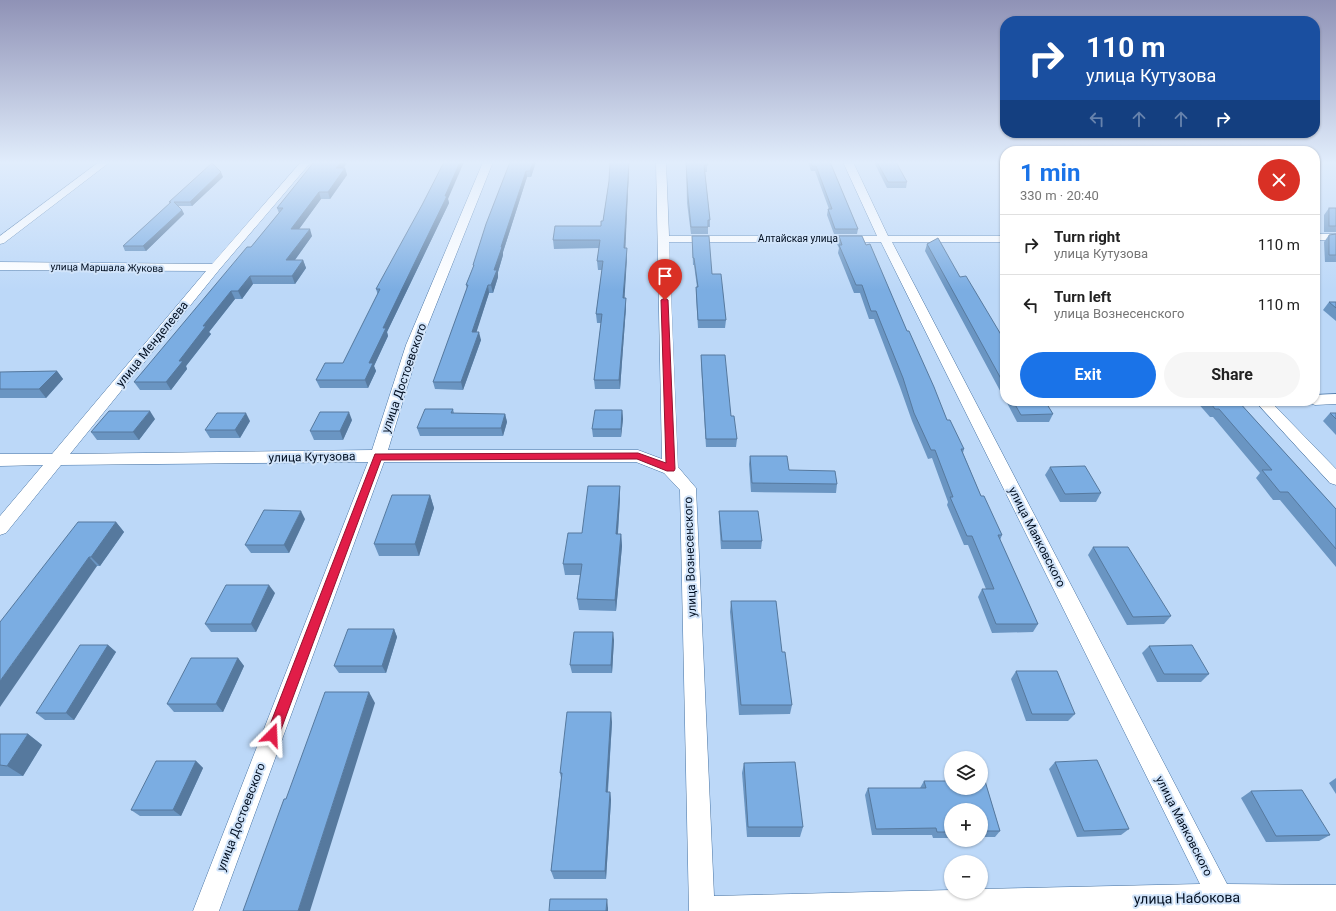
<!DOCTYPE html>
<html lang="en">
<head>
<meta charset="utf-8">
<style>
	:root { --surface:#fff; --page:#f6f6f6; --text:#222; --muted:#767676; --line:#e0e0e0; --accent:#1a73e8 }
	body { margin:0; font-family:Roboto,sans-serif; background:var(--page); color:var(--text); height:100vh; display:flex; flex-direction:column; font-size:15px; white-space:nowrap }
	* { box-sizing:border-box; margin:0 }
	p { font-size:13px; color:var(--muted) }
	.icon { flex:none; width:22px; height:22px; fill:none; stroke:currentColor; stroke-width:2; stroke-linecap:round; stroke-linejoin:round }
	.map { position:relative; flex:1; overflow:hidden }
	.panel { position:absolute; left:1000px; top:146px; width:320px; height:260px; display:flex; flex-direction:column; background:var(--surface); border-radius:16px; box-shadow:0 1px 3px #0004 }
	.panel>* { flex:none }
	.hud { position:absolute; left:1000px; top:16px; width:320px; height:122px; border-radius:16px; box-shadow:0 1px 3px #0004; background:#1a4fa0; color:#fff; overflow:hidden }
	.fabs { position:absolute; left:944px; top:751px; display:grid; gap:8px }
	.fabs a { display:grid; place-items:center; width:44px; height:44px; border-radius:50%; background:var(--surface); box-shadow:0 1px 3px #0004; font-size:20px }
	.pin { position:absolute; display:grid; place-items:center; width:34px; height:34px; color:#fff; margin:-41px -17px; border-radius:50% 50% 50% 0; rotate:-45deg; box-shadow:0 0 4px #0007 }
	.pin .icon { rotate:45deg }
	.me { position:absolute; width:44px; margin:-22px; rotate:21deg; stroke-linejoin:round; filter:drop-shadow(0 0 3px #0008) }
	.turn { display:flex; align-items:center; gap:14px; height:84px; padding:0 20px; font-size:18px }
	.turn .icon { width:52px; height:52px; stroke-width:2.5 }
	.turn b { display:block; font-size:28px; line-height:34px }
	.lanes { display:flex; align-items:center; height:38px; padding:0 20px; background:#0003; justify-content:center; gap:20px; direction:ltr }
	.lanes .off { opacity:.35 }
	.round { display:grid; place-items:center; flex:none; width:42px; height:42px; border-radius:21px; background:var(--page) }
	.head { display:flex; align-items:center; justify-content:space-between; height:68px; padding:0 20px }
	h1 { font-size:24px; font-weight:700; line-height:30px; color:var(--accent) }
	.primary-button { display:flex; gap:8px; margin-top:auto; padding:8px 20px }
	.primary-button a { flex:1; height:46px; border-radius:24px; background:var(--accent); color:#fff; font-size:16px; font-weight:700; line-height:46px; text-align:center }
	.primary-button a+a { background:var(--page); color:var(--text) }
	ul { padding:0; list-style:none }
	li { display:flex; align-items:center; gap:12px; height:60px; padding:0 20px; border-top:1px solid var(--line) }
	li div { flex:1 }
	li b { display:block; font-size:15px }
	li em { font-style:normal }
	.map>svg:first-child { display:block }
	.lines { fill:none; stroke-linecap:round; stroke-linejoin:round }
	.street-casing { stroke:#4773a3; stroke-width:1 }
	.street { fill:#fff; fill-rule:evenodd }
	.wall { fill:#6a95c2 }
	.shaded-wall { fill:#56799e }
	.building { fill:#7bade2; stroke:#56799e }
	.route { fill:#e11d48; stroke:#92132f }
	.labels { text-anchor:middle; stroke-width:4; stroke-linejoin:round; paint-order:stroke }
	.far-street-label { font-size:10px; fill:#000e20; stroke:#d1e4fa }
	.street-label { font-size:12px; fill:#000e20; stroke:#d1e4fa }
	.near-street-label { font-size:14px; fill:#000e20; stroke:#d1e4fa }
</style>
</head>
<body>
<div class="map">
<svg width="1336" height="911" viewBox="0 0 1336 911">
	<rect width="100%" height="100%" fill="#bcd8f8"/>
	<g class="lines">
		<g class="street-casing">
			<g id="street">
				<path d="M99 162H110L4 243 0 244V236Z"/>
				<path d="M301 162H311L219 270 70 454 372 450 406 345 483 162H493L420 345 388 450H638L662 459 656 162H666L669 236H877L843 162H853L888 236H1005V242H892L1227 884 1336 885V911H689L680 490 664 473 636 462H384L219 911H193L368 462 61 465 6 533 0 535V516L43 465 0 466V454H52L206 271 0 270V262L212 264ZM669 242H881L1200 884 981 889V892H951V890L714 896 696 488 678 467Z"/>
				<rect x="1315" y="234" width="21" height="6"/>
				<path d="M1336 394V404L1315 405 1310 403 1308 401H1315V395Z"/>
				<path d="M1255 401H1270L1336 469V485L1330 483Z"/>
			</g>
		</g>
		<use href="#street" class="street"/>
	</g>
	<g class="wall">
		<path d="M510 162H536L531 177H527L503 252V255L498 272V277L493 293H489L476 332 481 340 463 390 435 389 433 382 467 289 466 285 473 267V265Z"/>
		<path d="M686 162H707V172H705L710 220V227H708V234H691L687 203Z"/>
		<path d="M808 162H830L858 229 857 234H834L827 215 828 209H829L815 171H811Z"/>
		<path d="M874 162H896L907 182 906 188H887Z"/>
		<path d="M997 162H1005V172Z"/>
		<path d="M344 168H345L347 175 330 199H321L299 229 312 236 295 260H303L306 268 295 284H253L242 299H235L209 332 211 334 186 366 187 369 171 390H140L134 382 251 247 279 213 277 208Z"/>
		<path d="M629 169 625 248 627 257 624 298 626 307 620 389H595L594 380 601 323H597L596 314 602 270H598L597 261 599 248 554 249 553 240 601 226 603 221 609 181Z"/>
		<path d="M223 177 192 206H178L182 210 184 214 146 251H125L123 246 170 203 169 202Z"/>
		<path d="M448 199 449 203 387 332 388 336 374 366 376 371 368 388H320L316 380 343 363 378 295 376 289Z"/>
		<path d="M1329 208H1336V232H1324V215Z"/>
		<path d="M1336 234V262H1325L1324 242 1329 235Z"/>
		<path d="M692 236 712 274 726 320 725 328H698L696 295V287H697L694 265H693Z"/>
		<path d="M839 236 866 245 907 331 947 420 964 449 963 453 981 496 1002 535 1000 540 1038 624 1033 632 992 633 978 597 982 589H986L968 545H964L947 505 948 502 932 458 928 459 912 421 900 387 874 319H869L860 293H854L838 253 839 248 837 244Z"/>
		<path d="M927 244 960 277 1003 338H1005V400L925 251Z"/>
		<path d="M1329 302H1336V321L1323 310Z"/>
		<path d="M701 355 731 416 737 439 736 447H706L701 363Z"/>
		<path d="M57 371 63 379 46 398H0V372Z"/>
		<path d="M1006 401H1045L1053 414 1049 422H1017Z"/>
		<path d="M1196 401H1238L1336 509V567L1280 500H1273L1256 478 1260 473 1213 417H1210Z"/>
		<path d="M453 409 454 413 505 414 507 422 503 436H420L417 428Z"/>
		<path d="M622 410 623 419 621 437H593L592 429Z"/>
		<path d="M1330 413H1336V435L1323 421Z"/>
		<path d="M155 419 139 440H97L91 432Z"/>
		<path d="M352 420 343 440H314L310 431Z"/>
		<path d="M250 421 240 438H210L205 430Z"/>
		<path d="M750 456 789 470 837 484 836 493 751 492 749 464Z"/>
		<path d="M1050 467 1101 493 1096 502H1060L1045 475Z"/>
		<path d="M620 486V498L618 534H621L622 546 616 611 579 610 577 599 580 575H565L563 564 582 533Z"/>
		<path d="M430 495 434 508 419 556H379L374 544Z"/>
		<path d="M719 511 762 541 761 549H721L719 520Z"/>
		<path d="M305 519 289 553H251L245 545Z"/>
		<path d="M116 522 124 532 100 566H97L0 622Z"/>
		<path d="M1093 547 1171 616 1164 624 1127 625 1088 555Z"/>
		<path d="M275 593 256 632H211L205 624Z"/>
		<path d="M731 601 782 652 792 705 790 714 739 715 730 612Z"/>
		<path d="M394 629 397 637 386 673H339L334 666Z"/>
		<path d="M614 640 612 673H572L570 665Z"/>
		<path d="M108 645 116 652 74 720H45L36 713Z"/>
		<path d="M1149 646 1209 674 1201 682H1157L1142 653Z"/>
		<path d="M238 658 244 666 223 712H174L167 704Z"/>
		<path d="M1016 671 1075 714 1068 721H1026L1011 679Z"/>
		<path d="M612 722 608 792H610L611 800 606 879H554L551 871 561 778 560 773Z"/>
		<path d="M0 734H28L42 745 23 776H0Z"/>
		<path d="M196 761 203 768 181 816H140L131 810Z"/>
		<path d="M1055 762 1129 829 1121 835 1077 837 1049 769Z"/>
		<path d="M744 763 803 827 800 837H747L742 773Z"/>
		<path d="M1336 778V794L1329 783Z"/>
		<path d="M924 781H951V788H981V781H985L1000 831 995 837H981V810H951V838H933L932 835H872L865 795 868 788H920Z"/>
		<path d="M1251 791 1330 835 1319 841 1266 842 1241 798Z"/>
	</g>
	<g class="shaded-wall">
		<path d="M341 162H348L338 175 336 168Z"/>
		<path d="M460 162H464L448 199 449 203 387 332 388 336 374 366 376 371 368 388 365 380 369 363 383 328Z"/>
		<path d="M533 162H536L531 177 530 171Z"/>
		<path d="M629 162V169L625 257 624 248Z"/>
		<path d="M345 168 347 175 330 199 328 192Z"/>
		<path d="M526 171 527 177 503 252V255L498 272V277L493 293 491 285 494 270 501 247Z"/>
		<path d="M221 172 223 177 192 206 190 202Z"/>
		<path d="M319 192 321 199 294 236 291 229Z"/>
		<path d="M182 210 184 214 146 251 143 246Z"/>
		<path d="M310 229 312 236 289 268 286 260Z"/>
		<path d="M627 248V257L624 307 623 298Z"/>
		<path d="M303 260 306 268 295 284 292 276Z"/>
		<path d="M250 276 253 284 242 299 238 291Z"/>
		<path d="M488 285 489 293 474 340 472 332Z"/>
		<path d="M231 291 235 299 209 332 211 334 186 366 187 369 171 390 166 382 179 361 203 326Z"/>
		<path d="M626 298V307L620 389 619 380Z"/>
		<path d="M479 332 481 340 463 390 461 382Z"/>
		<path d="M57 371 63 379 46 398 39 389Z"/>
		<path d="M622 410 623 419 621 437V429Z"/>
		<path d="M150 411 155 419 139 440 133 432Z"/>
		<path d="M349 412 352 420 343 440 340 431Z"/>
		<path d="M246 413 250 421 240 438 235 430Z"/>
		<path d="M505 414 507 422 503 436 501 428Z"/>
		<path d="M620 486V498L617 545 616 534Z"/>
		<path d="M430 495 434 508 419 556 415 544Z"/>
		<path d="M301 511 305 519 289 553 284 545Z"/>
		<path d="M116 522 124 532 100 566 91 557Z"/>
		<path d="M621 534 622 546 616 611 615 600Z"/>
		<path d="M89 557 97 566 0 707V681Z"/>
		<path d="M269 585 275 593 256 632 251 624Z"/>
		<path d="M394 629 397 637 386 673 382 666Z"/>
		<path d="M613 632 614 640 612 673 611 665Z"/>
		<path d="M108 645 116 652 74 720 66 713Z"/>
		<path d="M238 658 244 666 223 712 216 704Z"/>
		<path d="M369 692 375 703 310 911H298Z"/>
		<path d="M611 712 612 722 607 800 606 792Z"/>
		<path d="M28 734 42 745 23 776 7 766Z"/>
		<path d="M196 761 203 768 181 816 173 810Z"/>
		<path d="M610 792 611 800 606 879 605 871Z"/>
		<path d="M607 899 608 908V911H606Z"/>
	</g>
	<g class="building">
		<path d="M314 162H341L336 168H345L328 192H319L291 229H310L286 260H303L292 276H250L238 291H231L203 326H206L179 361H183L166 382H134L247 247H251L283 208H277Z"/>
		<path d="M444 162H460L445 196H447L383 328H386L369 363H373L365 380H316L325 363H343L380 289H376L422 205Z"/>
		<path d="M510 162H533L530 171H526L501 247H502L494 270H497L491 285H488L472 332H479L461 382H433L468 285H466L474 265H473L486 224Z"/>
		<path d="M610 162H629L624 248H627L623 298H626L619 380H594L602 314H596L603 261H597L600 240H553L555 226H601V221H603L609 181Z"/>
		<path d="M686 162H707L708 165H704L710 220H708V227H691L688 196Z"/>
		<path d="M811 162H830L858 229H835L828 209H832L816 166H812Z"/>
		<path d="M877 162H896L907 182H888Z"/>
		<path d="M212 163 221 172 190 202H174L182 210 143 246H123L171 202H169Z"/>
		<rect x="1329" y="208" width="7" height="18"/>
		<path d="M1336 234V255H1329V235Z"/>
		<path d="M692 236H709L712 274H721L726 320H698L696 287H698L694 258H693Z"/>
		<path d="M839 236H862L866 245 870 244 907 331H909L934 387 947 420H950L964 449H961L981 496H984L1002 535H998L1038 624H996L982 589H994L972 536H967L950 497H953L935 450H931L914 413 903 378 876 311H871L862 285H856L839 245H842Z"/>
		<path d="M938 238 960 277 966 276 1003 338H1005V386L927 244Z"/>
		<path d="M1329 302H1336V308Z"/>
		<path d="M701 355H725L731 416H734L737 439H706Z"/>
		<path d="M57 371 39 389H0V372Z"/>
		<path d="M1013 401H1045L1053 414 1021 415Z"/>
		<path d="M1209 401H1238L1336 509V549L1288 492H1280L1262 470H1272L1219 409H1215Z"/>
		<path d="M425 409H453L451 413 505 414 501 428H417Z"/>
		<path d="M595 410H622L621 429H592Z"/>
		<path d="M109 411H150L133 432H91Z"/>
		<path d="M320 412H349L340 431H310Z"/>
		<path d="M217 413H246L235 430H205Z"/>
		<path d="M1330 413H1336V419Z"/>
		<path d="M750 456H787L789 470 835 471 837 484 752 483Z"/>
		<path d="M1085 466 1101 493 1065 494 1050 467Z"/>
		<path d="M588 486H620L616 534H621L615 600 577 599 582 564H563L568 533H582Z"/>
		<path d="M392 495H430L415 544H374Z"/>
		<path d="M264 510 301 511 284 545H245Z"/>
		<path d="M719 511H758L762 541H722Z"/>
		<path d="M78 522H116L91 557H89L0 681V622Z"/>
		<path d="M1093 547H1128L1171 616 1133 617Z"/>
		<path d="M226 585H269L251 624H205Z"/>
		<path d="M731 601H776L782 652H785L792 705H741Z"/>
		<path d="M348 629H394L382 666H334Z"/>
		<path d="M574 632H613L611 665H570Z"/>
		<path d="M80 645H108L66 713H36Z"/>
		<path d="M1192 645 1209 674H1164L1149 646Z"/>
		<path d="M191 658H238L216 704H167Z"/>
		<path d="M1016 671H1057L1075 714H1032Z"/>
		<path d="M325 692H369L298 911H243L284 799H286Z"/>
		<path d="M567 712H611L606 792H610L605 871H551L562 773H560Z"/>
		<path d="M0 734H28L7 766 0 765Z"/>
		<path d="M1097 760 1129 829 1084 831 1055 762Z"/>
		<path d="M156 761H196L173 810H131Z"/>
		<path d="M795 762 803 827H748L744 763Z"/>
		<path d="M924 781H951V788H981V781H985L1000 831H981V810H951V832H937L936 828 876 829 868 788H926Z"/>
		<path d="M1302 790 1330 835 1276 836 1251 791Z"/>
		<path d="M550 899H607L606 911H549Z"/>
	</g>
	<linearGradient id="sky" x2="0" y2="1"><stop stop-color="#8f92b6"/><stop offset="0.56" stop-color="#e1edfc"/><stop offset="1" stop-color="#e1edfc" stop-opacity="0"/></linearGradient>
	<rect width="1336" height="290" fill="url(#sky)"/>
	<path class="route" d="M665 298 668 300 675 469 674 471H667L637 459 381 460 279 735 277 739 272 741 268 739 266 735 375 454 638 453 666 463 661 300Z"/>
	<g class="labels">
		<g class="far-street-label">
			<text x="798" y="242">Алтайская улица</text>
			<text transform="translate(107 267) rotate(1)" y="4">улица Маршала Жукова</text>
		</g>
		<g class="street-label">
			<text transform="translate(152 344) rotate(-51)" y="4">улица Менделеева</text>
			<text transform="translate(404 378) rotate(-71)" y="4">улица Достоевского</text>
			<text transform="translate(312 457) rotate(-1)" y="4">улица Кутузова</text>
			<text transform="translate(1037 537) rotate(63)" y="4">улица Маяковского</text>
			<text transform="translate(690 557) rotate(-92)" y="4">улица Вознесенского</text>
			<text transform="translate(241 817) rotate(-69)" y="4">улица Достоевского</text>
			<text transform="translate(1184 826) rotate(63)" y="4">улица Маяковского</text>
		</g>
		<g class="near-street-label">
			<text transform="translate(1187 898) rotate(-1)" y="5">улица Набокова</text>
		</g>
	</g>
</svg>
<div class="fabs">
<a><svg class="icon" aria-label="layers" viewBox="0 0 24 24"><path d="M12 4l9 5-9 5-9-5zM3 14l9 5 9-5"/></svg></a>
<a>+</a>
<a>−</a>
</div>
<div class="pin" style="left:665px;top:300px;background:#d93025"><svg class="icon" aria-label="arrive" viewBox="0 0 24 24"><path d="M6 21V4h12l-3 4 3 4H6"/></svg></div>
<svg class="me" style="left:272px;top:735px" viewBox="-20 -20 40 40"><path d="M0-17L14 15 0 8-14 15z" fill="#e11d48" stroke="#fff" stroke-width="4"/></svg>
<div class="hud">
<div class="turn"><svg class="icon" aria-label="right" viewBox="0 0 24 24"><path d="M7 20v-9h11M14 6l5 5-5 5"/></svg><div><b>110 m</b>улица Кутузова</div></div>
<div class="lanes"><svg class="icon off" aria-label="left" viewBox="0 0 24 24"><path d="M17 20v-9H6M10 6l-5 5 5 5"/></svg><svg class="icon off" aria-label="ahead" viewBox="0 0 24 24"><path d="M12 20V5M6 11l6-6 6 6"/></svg><svg class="icon off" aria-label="ahead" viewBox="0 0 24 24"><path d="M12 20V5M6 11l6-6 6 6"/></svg><svg class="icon" aria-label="right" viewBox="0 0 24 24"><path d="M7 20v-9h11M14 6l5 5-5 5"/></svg></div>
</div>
<section class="panel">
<div class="head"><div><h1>1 min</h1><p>330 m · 20:40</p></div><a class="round" style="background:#d93025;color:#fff"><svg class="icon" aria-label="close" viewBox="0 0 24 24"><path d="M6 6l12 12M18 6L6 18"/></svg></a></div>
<ul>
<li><svg class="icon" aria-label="right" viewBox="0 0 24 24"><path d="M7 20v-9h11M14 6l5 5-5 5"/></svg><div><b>Turn right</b><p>улица Кутузова</p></div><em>110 m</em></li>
<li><svg class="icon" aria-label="left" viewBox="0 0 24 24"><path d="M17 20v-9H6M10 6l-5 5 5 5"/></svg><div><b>Turn left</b><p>улица Вознесенского</p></div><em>110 m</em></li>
</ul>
<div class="primary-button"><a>Exit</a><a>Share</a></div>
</section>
</div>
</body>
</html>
